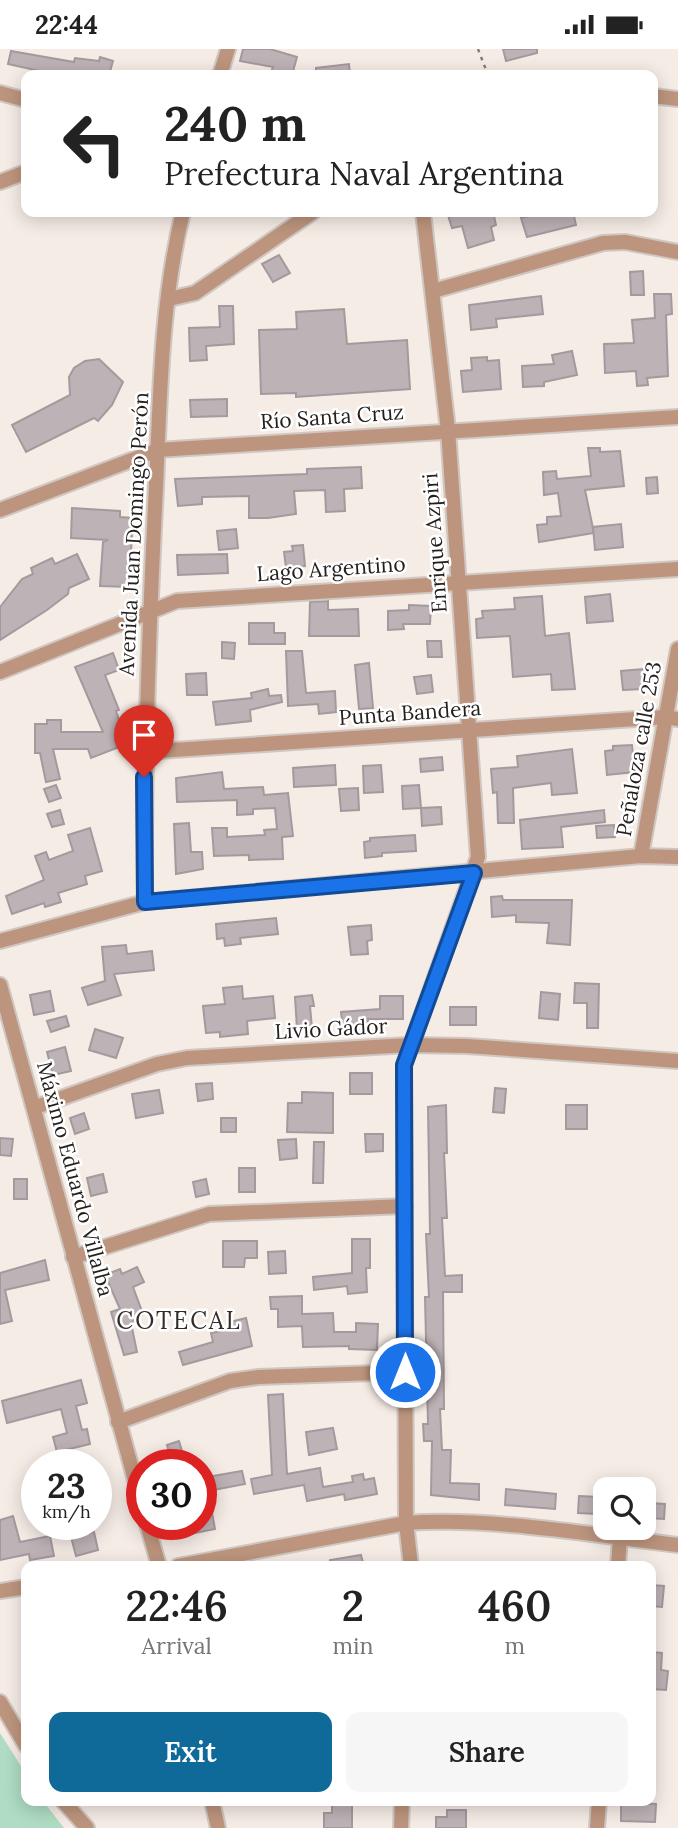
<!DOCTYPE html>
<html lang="en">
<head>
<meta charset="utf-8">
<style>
	:root { --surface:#fff; --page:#f6f6f6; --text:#222; --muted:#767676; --accent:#0f6999 }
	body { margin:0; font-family:Lora,serif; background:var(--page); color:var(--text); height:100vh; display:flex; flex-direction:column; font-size:26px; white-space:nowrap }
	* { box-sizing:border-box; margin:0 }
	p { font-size:23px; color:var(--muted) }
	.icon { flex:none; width:38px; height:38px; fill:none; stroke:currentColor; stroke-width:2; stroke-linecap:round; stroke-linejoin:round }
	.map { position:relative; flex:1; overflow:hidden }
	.sheet { position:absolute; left:21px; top:1512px; width:635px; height:245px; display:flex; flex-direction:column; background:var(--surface); border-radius:14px; box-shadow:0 4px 18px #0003 }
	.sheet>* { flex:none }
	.top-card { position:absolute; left:21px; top:21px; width:637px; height:147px; border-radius:14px; box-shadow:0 4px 18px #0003; background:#fff; color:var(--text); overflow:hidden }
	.buttons { position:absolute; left:593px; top:1428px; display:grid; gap:14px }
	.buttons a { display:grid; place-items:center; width:63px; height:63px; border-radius:14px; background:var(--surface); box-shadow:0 4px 18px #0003; font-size:35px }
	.speed { position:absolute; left:21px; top:1400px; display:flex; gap:14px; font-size:35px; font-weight:700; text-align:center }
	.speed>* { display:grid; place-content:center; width:91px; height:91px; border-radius:50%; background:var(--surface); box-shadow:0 4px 18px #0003; line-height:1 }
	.speed small { font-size:18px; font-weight:400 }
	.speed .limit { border:10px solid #d22; background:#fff; color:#111 }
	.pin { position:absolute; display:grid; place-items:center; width:60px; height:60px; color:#fff; margin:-72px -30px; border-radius:50% 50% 50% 0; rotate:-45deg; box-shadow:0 0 7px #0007 }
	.pin .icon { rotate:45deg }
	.me { position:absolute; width:77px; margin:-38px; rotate:0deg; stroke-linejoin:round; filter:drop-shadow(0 0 5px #0008) }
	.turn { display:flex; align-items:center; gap:24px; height:147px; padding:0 28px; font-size:32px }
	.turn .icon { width:91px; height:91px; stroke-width:2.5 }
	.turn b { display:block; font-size:49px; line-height:60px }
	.eta { display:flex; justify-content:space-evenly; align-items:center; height:119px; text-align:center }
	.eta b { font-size:42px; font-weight:600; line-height:49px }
	.button { display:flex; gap:14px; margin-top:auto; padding:14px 28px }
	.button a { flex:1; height:80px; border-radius:14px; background:var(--accent); color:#fff; font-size:28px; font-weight:600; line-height:80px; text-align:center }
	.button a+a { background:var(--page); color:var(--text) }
	.status { display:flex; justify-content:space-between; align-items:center; height:49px; padding:0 35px; background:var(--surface); direction:ltr }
	.status svg { height:19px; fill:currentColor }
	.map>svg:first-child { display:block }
	.green { fill:#afdcc3 }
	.building { fill:#bdb2b5; stroke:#a4999d; stroke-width:2 }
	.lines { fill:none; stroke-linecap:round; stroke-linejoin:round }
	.minor-casing { stroke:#d0c7c2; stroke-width:18 }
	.path { stroke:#847e7a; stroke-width:2.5; stroke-dasharray:3.5 5; stroke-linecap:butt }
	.minor { stroke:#bd957e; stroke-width:14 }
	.route-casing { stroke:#114b97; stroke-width:18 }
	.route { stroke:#1a73e8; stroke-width:12 }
	.labels { text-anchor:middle; stroke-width:5; stroke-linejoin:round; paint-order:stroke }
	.street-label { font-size:21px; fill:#231f1d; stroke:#fff }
	.quarter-label { font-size:24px; letter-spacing:2px; fill:#332b27; stroke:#fff }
</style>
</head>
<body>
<div class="status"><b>22:44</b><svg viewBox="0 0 49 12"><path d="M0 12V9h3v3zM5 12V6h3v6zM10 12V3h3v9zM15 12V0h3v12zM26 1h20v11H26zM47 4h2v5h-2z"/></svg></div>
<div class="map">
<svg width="678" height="1779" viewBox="0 0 678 1779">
	<rect width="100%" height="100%" fill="#f6ece6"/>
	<path class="green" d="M0 1684 26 1725V1752H43L64 1779H0Z"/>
	<g class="building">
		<path d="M243 0H270L297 8 292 26H270L273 18 240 12Z"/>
		<path d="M503 0H537V4L506 12Z"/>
		<path d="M11 2 74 13 75 9 99 12 100 8 113 12 109 26H43L44 23 8 15Z"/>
		<path d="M349 15 350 26H316V19Z"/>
		<path d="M447 163H493L496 176 491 178 494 191 468 199 462 177 452 179Z"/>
		<path d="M546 163H573L576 176 527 188 521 169Z"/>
		<path d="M279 206 290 224 273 233 262 215Z"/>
		<path d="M643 222 644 246H631L630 223Z"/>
		<path d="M654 245H671L672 265 666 266 668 327 647 329 648 336 637 337 636 322 605 324 604 295 634 294 632 271 655 269Z"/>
		<path d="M541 247 543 265 496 270 497 278 471 281 469 256Z"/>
		<path d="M219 257H233L234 295 206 297 207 311 190 312 189 279 220 278Z"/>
		<path d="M344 260 347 295 407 291 410 340 296 348V344L261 345 259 281 297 280 296 263Z"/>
		<path d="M572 302 577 326 544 333V337L523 338 522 317 554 315 552 306Z"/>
		<path d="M487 308V312L499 311 501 340 463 343 461 322 472 321 471 309Z"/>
		<path d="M99 310 123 333 112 356 98 372 94 369 26 403 12 376 70 346 69 328 74 319 85 312Z"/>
		<path d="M227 350V367L191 368 190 351Z"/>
		<path d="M588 399H600V403L620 402 624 437 585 441 594 484 539 493 537 476 547 475V468L561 467 558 444 544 446 543 423 556 422 557 430 591 427Z"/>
		<path d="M361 418 362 439 344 440 345 462 326 463 325 441 294 442 296 465 268 469H249V447L202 448V455L178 457 175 430 307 425V420Z"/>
		<path d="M657 428 658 444 647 445 646 429Z"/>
		<path d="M72 459 120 462V468L133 469 129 538 100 537 103 493 108 491 71 489Z"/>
		<path d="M621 475 623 498 595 501 593 478Z"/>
		<path d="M236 480 238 499 219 501 217 482Z"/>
		<path d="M303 496 305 517 286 519 284 503 293 502 292 497Z"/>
		<path d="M77 505 89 530 69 539 68 545 47 561 0 591V558L22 530 33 525 31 519 52 509 55 515Z"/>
		<path d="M227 505 228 524 178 526 177 506Z"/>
		<path d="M610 545 613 572 587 574 585 548Z"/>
		<path d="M542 547 545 587 569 584 575 640 552 641 551 625 513 628 510 587 477 589 476 570 483 569 482 562 515 560 514 549Z"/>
		<path d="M328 552V561L358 560 359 587H309L310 553Z"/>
		<path d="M409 556 431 557 430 575H403L404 580 388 581V562L409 561Z"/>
		<path d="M249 574H274V584H285V595H249Z"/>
		<path d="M427 592H441L442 608H428Z"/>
		<path d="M222 593 235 594 234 610 222 609Z"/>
		<path d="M286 602H302L306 644 335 642 336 663 319 665 318 655 288 657Z"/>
		<path d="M113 604 119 621 105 626 119 661 116 662 127 695 91 709 88 700H53L60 730 46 733 40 704H35V675H47V671H61V683H103L75 618Z"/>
		<path d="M369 614 373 659 359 660 355 616Z"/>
		<path d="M643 620 644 640 623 641 621 622Z"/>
		<path d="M206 624 207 646H187L186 625Z"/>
		<path d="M431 626 433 643 417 645 414 628Z"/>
		<path d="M268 640 269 647 281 646 282 653 250 661 251 672 216 676 213 653 252 649 251 644Z"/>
		<path d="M632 696 635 723 607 726 605 702 613 701V697Z"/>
		<path d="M572 700 577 744 552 746 551 734 513 739 514 774H498L497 743 493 744 491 720 518 718 517 707Z"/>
		<path d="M442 708 443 721 421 723 420 710Z"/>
		<path d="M335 716 336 736 294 738 293 719Z"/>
		<path d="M381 716 383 743 364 744 363 717Z"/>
		<path d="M222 723 224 740 263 738 264 746 288 744 293 787 282 788 283 810 249 811V806L214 807 212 779H227V788L265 786 264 781 277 780 275 759 253 760V765L237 766V751L177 753 176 729Z"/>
		<path d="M56 736 61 749 49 753 44 740Z"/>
		<path d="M419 736 421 759 403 760 402 737Z"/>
		<path d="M358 739 359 761 341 762 339 740Z"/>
		<path d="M441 758 442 775 422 777 421 759Z"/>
		<path d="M60 761 64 775 52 778 47 765Z"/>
		<path d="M604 761 605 773 561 778 563 798 522 800 520 771Z"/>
		<path d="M189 774 191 803H202L203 820 176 825 174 775Z"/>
		<path d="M614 776 615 788 597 789 596 777Z"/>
		<path d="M90 779 102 822 85 827 87 835 58 844 61 853 45 858 44 854 12 865 6 847 44 831 35 807 46 803 49 811 73 802 68 786Z"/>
		<path d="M415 786 416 802 382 804V807L365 809 364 793 370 792V789Z"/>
		<path d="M502 847 503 851H572L570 896 547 894 549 874 516 873V866L492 868 491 848Z"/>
		<path d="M276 869 278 885 240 889 241 895 225 897 224 889 217 890 216 875Z"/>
		<path d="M371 876 372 891 367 892 368 905 351 906 348 878Z"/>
		<path d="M126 896 127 905 152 902 154 921 114 925 121 946 88 956 82 939 105 932 102 898Z"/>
		<path d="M575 934 599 935 598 979H587V954H574Z"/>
		<path d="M242 937 243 950 273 947 275 969 247 972 248 985 220 988V983L206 984 203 957 225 955 223 939Z"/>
		<path d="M50 942 54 962 34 966 30 946Z"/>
		<path d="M541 943 560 945 558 971 539 969Z"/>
		<path d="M312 946 314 957H310L312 979 297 980 295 948Z"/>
		<path d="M380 947H403V970H368V976L343 979 341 963 380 960Z"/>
		<rect x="450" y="958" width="26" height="18"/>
		<path d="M66 967 69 977 51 983 47 972Z"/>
		<path d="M95 980 123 989 116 1009 89 1001Z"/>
		<path d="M65 998 71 1022 53 1026 47 1003Z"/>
		<rect x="350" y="1024" width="22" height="21"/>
		<path d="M212 1034 213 1050 198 1052 196 1035Z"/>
		<path d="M495 1039 506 1040 504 1064 493 1063Z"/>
		<path d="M159 1041 163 1064 136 1069 132 1045Z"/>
		<path d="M302 1043 333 1044V1084L287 1083 288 1054H302Z"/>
		<path d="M446 1056 447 1104H444L447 1169H442L445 1227 462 1226V1243H443L444 1360H440L442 1401H451L450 1434 479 1435V1451L431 1446 432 1392H424L423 1375H428L425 1248H429L426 1185H430L428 1058Z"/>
		<rect x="566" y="1056" width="21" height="24"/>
		<path d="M84 1064 89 1080 75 1085 70 1069Z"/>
		<rect x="221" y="1069" width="15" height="14"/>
		<path d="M365 1085H383V1102L366 1103Z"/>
		<path d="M0 1089 13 1090 11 1107 0 1106Z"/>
		<path d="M296 1090 297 1109 280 1111 278 1091Z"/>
		<path d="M314 1093H324L323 1134H313Z"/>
		<rect x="239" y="1119" width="16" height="24"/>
		<path d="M103 1125 107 1143 91 1147 87 1129Z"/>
		<rect x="14" y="1130" width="13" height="20"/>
		<path d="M206 1130 209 1145 196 1148 193 1133Z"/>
		<path d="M352 1190H370V1219H366L367 1243 348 1245 347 1237 314 1241 313 1228 352 1224Z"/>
		<path d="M223 1192H257V1209H245L244 1218H223Z"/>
		<path d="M285 1202 286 1224 269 1225 268 1203Z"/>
		<path d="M45 1211 49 1231 5 1241 12 1272 0 1275V1224Z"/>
		<path d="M137 1218 144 1233 133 1238 143 1265 131 1274 137 1303 124 1306 111 1263 120 1260 105 1226 120 1220 122 1225Z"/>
		<path d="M302 1247V1265L333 1264 334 1283H356V1274L378 1275 377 1301 349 1300V1297L303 1298 302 1277 278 1278V1260H271L270 1248Z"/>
		<path d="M246 1269 252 1297 183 1316 179 1303 213 1293 211 1284 232 1280 230 1273Z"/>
		<path d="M81 1331 87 1354 76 1357 82 1381 87 1380 90 1395 57 1403 53 1388 67 1384 61 1360 7 1374 2 1352Z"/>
		<path d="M283 1345 287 1425 320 1419 323 1438 353 1433 352 1427 363 1425 364 1431 374 1429 377 1445 345 1451 344 1445 307 1452 304 1436 254 1445 251 1430 272 1426 268 1346Z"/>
		<path d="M333 1379 337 1400 309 1406 306 1383Z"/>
		<path d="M179 1392 185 1412 163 1416 160 1405 169 1403 167 1396Z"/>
		<path d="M242 1422 245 1435 208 1442 215 1480 175 1488 173 1475H201V1429Z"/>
		<path d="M506 1440 556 1445 555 1460 505 1456Z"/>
		<path d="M579 1447 599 1448 597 1465 578 1464Z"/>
		<path d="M650 1454 665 1455 664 1470 649 1469Z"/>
		<path d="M13 1467 20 1493 50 1487 54 1507 30 1511 29 1505 0 1511V1471Z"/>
		<path d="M94 1483 98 1501 76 1507 71 1488Z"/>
		<path d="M361 1506 364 1517H330V1511Z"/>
		<path d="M651 1536 664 1537 662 1558 651 1557Z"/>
		<path d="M651 1603 662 1604 661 1621 668 1622 666 1641 651 1640Z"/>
		<path d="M332 1754H352V1779H324V1764H332Z"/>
		<path d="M621 1754 656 1755 655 1773 621 1772Z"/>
		<path d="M447 1761H466V1779H436V1768H447Z"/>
	</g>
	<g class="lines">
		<g class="minor-casing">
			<g id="minor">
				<path d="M220 26 228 0"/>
				<path d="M0 44 26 51"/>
				<path d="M653 47 678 50"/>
				<path d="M0 133 26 123"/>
				<path d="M433 242 603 194 625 193 678 203"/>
				<path d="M169 250 195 244 313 163"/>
				<path d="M0 461 158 401 678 368"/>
				<path d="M0 623 177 552 678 520"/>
				<path d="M144 703 666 668 678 670"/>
				<path d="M641 807 678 600"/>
				<path d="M145 853C144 714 149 576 156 438 160 347 161 251 183 163"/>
				<path d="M0 892 145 853 641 807 678 808"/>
				<path d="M0 936 142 1457"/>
				<path d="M36 1058 157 1015 187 1009 409 996 467 997 678 1012"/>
				<path d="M73 1208 209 1165 405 1157"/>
				<path d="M118 1373 230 1332 258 1328 405 1323"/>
				<path d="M147 1475 159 1517"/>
				<path d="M178 1517 406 1474C492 1468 591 1486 678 1496"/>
				<path d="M411 1517 406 1474 404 1016 478 808 448 381 423 163"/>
				<path d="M618 1517 620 1489"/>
				<path d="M0 1542 26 1538"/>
				<path d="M0 1653 26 1697"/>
				<path d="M63 1752 87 1779"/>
				<path d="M212 1752 218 1779"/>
				<path d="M401 1779 402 1752"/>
				<path d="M597 1779 599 1752"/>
			</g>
		</g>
		<path class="path" d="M478 0 488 26"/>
		<use href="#minor" class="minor"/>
	</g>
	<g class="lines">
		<g class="route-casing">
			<path id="route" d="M144 728 145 853 474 824 404 1016 405 1323"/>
		</g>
		<use href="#route" class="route"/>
	</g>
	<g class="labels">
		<g class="street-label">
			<text transform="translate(332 368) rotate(-4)" y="7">Río Santa Cruz</text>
			<text transform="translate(134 485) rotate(-87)" y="7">Avenida Juan Domingo Perón</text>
			<text transform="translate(435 494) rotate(-94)" y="7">Enrique Azpiri</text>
			<text transform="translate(331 520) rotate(-4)" y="7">Lago Argentino</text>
			<text transform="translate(410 664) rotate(-4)" y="7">Punta Bandera</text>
			<text transform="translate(639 700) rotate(-80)" y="7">Peñaloza calle 253</text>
			<text transform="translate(331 980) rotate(-3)" y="7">Livio Gádor</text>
			<text transform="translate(75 1130) rotate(75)" y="7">Máximo Eduardo Villalba</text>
		</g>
		<g class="quarter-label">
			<text x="179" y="1280">COTECAL</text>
		</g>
	</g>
</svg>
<div class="buttons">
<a><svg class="icon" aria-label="search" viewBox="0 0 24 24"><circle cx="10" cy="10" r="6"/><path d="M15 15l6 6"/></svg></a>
</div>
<div class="speed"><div>23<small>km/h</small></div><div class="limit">30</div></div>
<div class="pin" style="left:144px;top:728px;background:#d93025"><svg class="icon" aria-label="arrive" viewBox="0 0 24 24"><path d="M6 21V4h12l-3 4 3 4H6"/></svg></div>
<svg class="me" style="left:405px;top:1323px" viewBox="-20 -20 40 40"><circle r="17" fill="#1a73e8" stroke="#fff" stroke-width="3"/><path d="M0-11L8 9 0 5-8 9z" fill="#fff"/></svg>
<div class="top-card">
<div class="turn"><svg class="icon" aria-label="left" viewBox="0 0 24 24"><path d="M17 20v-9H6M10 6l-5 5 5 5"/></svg><div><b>240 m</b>Prefectura Naval Argentina</div></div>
</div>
<section class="sheet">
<div class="eta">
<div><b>22:46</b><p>Arrival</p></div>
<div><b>2</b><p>min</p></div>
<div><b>460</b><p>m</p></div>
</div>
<div class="button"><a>Exit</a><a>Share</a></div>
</section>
</div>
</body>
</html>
